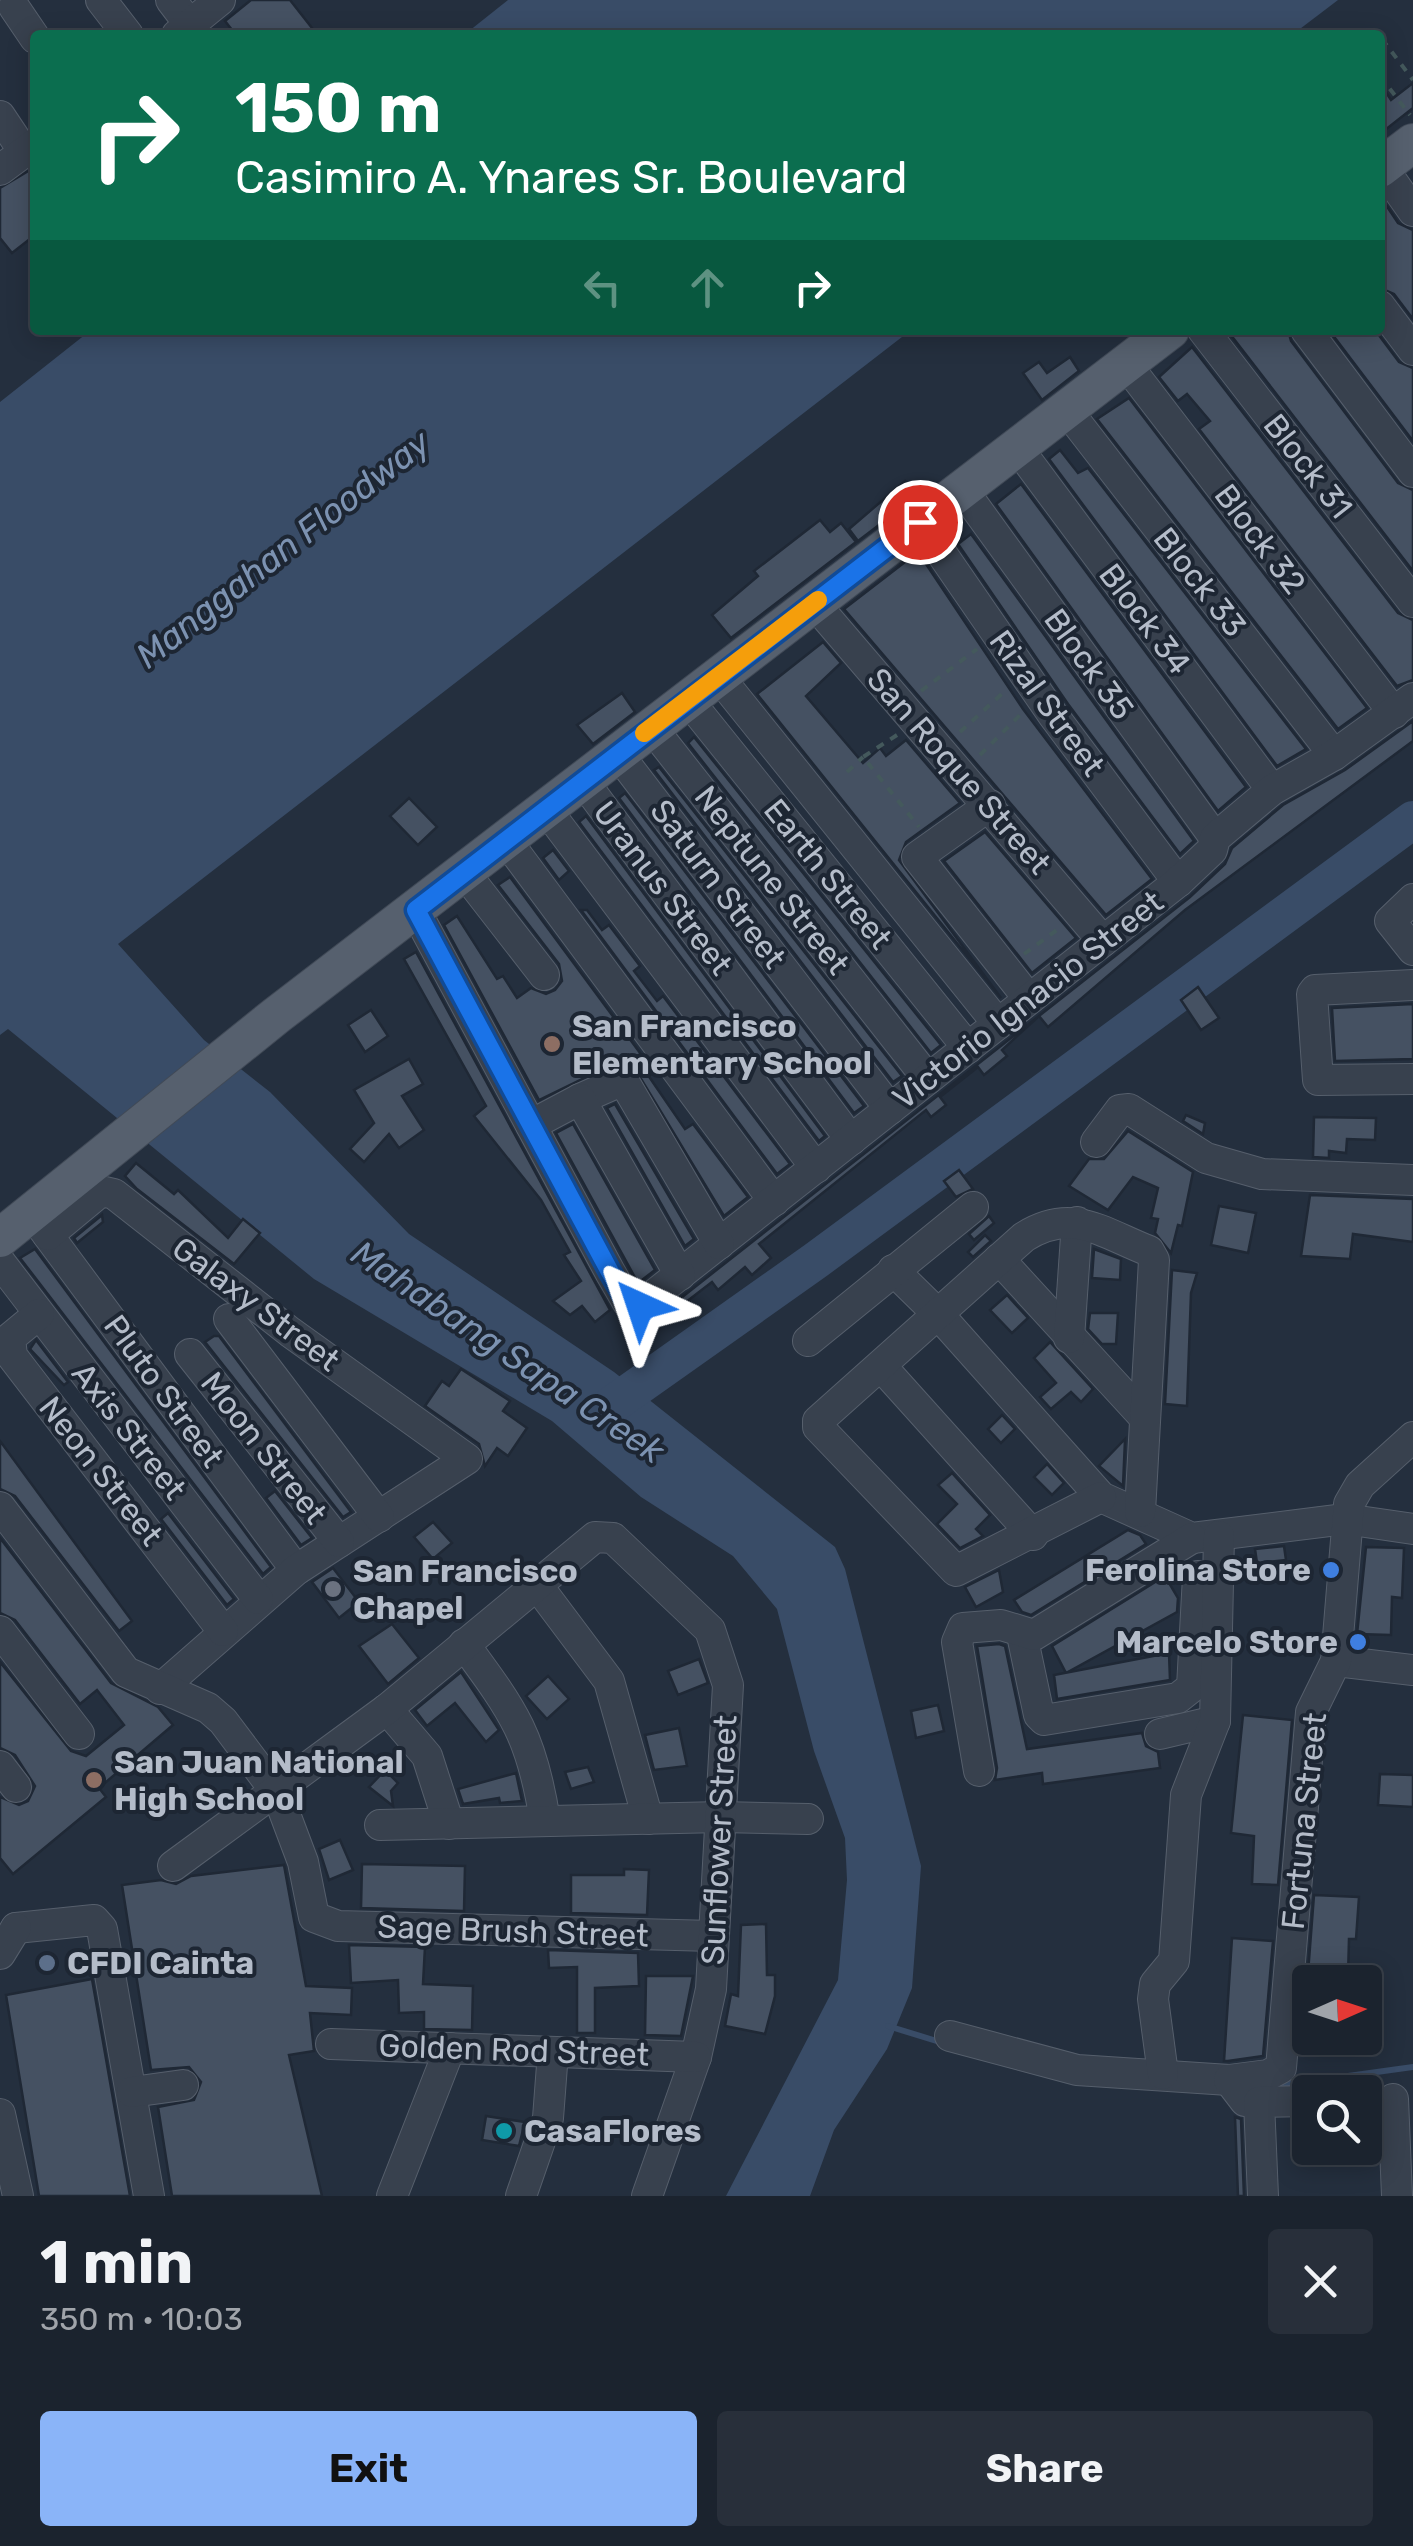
<!DOCTYPE html>
<html lang="en">
<head>
<meta charset="utf-8">
<style>
	:root { --surface:#1b232e; --page:#282f3a; --text:#f1f3f6; --muted:#a0a4aa; --line:#39404a; --accent:#8ab4f8 }
	body { margin:0; font-family:Rubik,sans-serif; background:var(--page); color:var(--text); height:100vh; display:flex; flex-direction:column; font-size:38px; white-space:nowrap }
	* { box-sizing:border-box; margin:0 }
	p { font-size:32px; color:var(--muted) }
	.icon { flex:none; width:55px; height:55px; fill:none; stroke:currentColor; stroke-width:2; stroke-linecap:round; stroke-linejoin:round }
	.map { position:relative; height:2196px; overflow:hidden }
	.details { display:flex; flex-direction:column; background:var(--surface); flex:1 }
	.details>* { flex:none }
	.top-card { position:absolute; left:30px; top:30px; width:1355px; height:305px; border-radius:10px; box-shadow:0 5px 25px #0003,0 0 0 2px var(--line); background:#0b6e4f; color:#fff; overflow:hidden }
	.needle { width:65px; rotate:87deg }
	.tools { position:absolute; left:1292px; top:1965px; display:grid; gap:20px }
	.tools a { display:grid; place-items:center; width:90px; height:90px; border-radius:10px; background:var(--surface); box-shadow:0 5px 25px #0003,0 0 0 2px var(--line); font-size:50px }
	.pin { position:absolute; display:grid; place-items:center; width:85px; height:85px; color:#fff; margin:-42px; border:5px solid #fff; border-radius:50%; box-shadow:0 2px 10px #0007 }
	.me { position:absolute; width:110px; margin:-55px; rotate:318deg; stroke-linejoin:round; filter:drop-shadow(0 0 8px #0008) }
	.turn { display:flex; align-items:center; gap:35px; height:210px; padding:0 40px; font-size:45px }
	.turn .icon { width:130px; height:130px; stroke-width:2.5 }
	.turn b { display:block; font-size:70px; line-height:85px }
	.lanes { display:flex; align-items:center; height:95px; padding:0 40px; background:#0003; justify-content:center; gap:50px; direction:ltr }
	.lanes .off { opacity:.35 }
	.round { display:grid; place-items:center; flex:none; width:105px; height:105px; border-radius:10px; background:var(--page) }
	.overview { display:flex; align-items:center; justify-content:space-between; height:170px; padding:0 40px }
	h1 { font-size:60px; font-weight:700; line-height:75px }
	.cta { display:flex; gap:20px; margin-top:auto; padding:20px 40px }
	.cta a { flex:1; height:115px; border-radius:10px; background:var(--accent); color:#111; font-size:40px; font-weight:700; line-height:115px; text-align:center }
	.cta a+a { background:var(--page); color:var(--text) }
	.map>svg:first-child { display:block }
	.water { fill:#394c67 }
	.lines { fill:none; stroke-linecap:round; stroke-linejoin:round }
	.stream { stroke:#394c67; stroke-width:6 }
	.river { stroke:#394c67; stroke-width:38 }
	.building { fill:#455162; stroke:#1f2835; stroke-width:2.5 }
	.minor-casing { stroke:#565f6c; stroke-width:32 }
	.major-casing { stroke:#414a57; stroke-width:40 }
	.path { stroke:#44595c; stroke-width:4; stroke-dasharray:8 8; stroke-linecap:butt }
	.minor { stroke:#38414e; stroke-width:30 }
	.major { stroke:#56606e; stroke-width:38 }
	.route-casing { stroke:#114b97; stroke-width:25 }
	.route { stroke:#1a73e8; stroke-width:18 }
	.slow { stroke:#f59e0b; stroke-width:18 }
	.education-dot { fill:#8d6e63; stroke:#1d2633; stroke-width:4 }
	.shop-dot { fill:#3f7fe0; stroke:#1d2633; stroke-width:4 }
	.worship-dot { fill:#6b7280; stroke:#1d2633; stroke-width:4 }
	.service-dot { fill:#5c6f8a; stroke:#1d2633; stroke-width:4 }
	.culture-dot { fill:#0f9aa8; stroke:#1d2633; stroke-width:4 }
	.labels { text-anchor:middle; stroke-width:8; stroke-linejoin:round; paint-order:stroke }
	.street-label { font-size:32px; fill:#b4bcc9; stroke:#1d2633 }
	.poi-label { font-size:32px; font-weight:bold; fill:#b4bcc9; stroke:#1d2633; text-anchor:start }
	.water-label { font-size:35px; font-style:italic; fill:#7c92b1; stroke:#1d2633 }
</style>
</head>
<body>
<div class="map">
<svg width="1413" height="2196" viewBox="0 0 1413 2196">
	<rect width="100%" height="100%" fill="#242f3e"/>
	<g class="water">
		<path d="M508 0H1338L1292 35H464Z"/>
		<path d="M91 330H911L118 944 204 1040 270 1092 409 1234 614 1372 835 1547 845 1569 921 1866 912 1988 887 2049 834 2130 810 2196H726L838 1980 847 1880 845 1838 814 1751 777 1609 733 1556 641 1497 552 1421 314 1279 8 1029 0 1035V402Z"/>
	</g>
	<g class="lines">
		<g class="stream">
			<path d="M888 2026 943 2043"/>
			<path d="M1276 2086 1413 2067"/>
		</g>
		<path class="river" d="M606 1409 815 1261 1413 820"/>
	</g>
	<g class="building">
		<path d="M251 0H290L312 28 303 35H236L225 21Z"/>
		<path d="M1380 83 1391 100 1413 83V108L1380 134Z"/>
		<path d="M35 167V235L12 253 0 238V188Z"/>
		<path d="M1382 199 1398 223 1413 230V319L1394 294 1380 288Z"/>
		<path d="M1227 330H1288L1291 341 1398 483 1413 490V571Z"/>
		<path d="M1329 330H1375L1399 362 1413 368V441Z"/>
		<path d="M1192 347 1398 613 1413 620V680L1397 686 1199 429 1210 421 1187 394 1178 401 1159 377Z"/>
		<path d="M1070 357 1079 371 1042 400 1023 373 1039 362 1047 373Z"/>
		<path d="M1129 398 1367 708 1338 729 1097 419Z"/>
		<path d="M1060 450 1078 473 1088 468 1306 749 1277 766 1049 459Z"/>
		<path d="M905 481 917 496 858 541 849 529Z"/>
		<path d="M1021 484 1246 787 1218 811 996 504Z"/>
		<path d="M820 520 830 532 841 523 856 542 731 638 712 615 758 576 754 571Z"/>
		<path d="M971 534 1194 841 1180 854 1068 704 958 544Z"/>
		<path d="M918 552 1023 709 1152 879 1106 915 844 609Z"/>
		<path d="M823 642 841 663 806 696 863 763 880 748 886 756 906 740 960 803 906 842 899 860 1001 998 757 694Z"/>
		<path d="M622 693 635 712 593 744 577 725Z"/>
		<path d="M1413 721V741L1185 910 1048 1027 1039 1016 1002 1050 1007 1056 984 1075 978 1067 940 1097 946 1105 931 1117 926 1110 759 1244 771 1258 752 1275 745 1267 718 1290 712 1282 638 1339 622 1320 639 1324 653 1320 1190 897 1225 864 1232 848 1283 805 1345 770Z"/>
		<path d="M694 737 941 1045 931 1053 688 743Z"/>
		<path d="M659 767 902 1076 893 1082 654 770Z"/>
		<path d="M625 793 864 1106 854 1113 619 798Z"/>
		<path d="M409 798 437 827 418 845 390 816Z"/>
		<path d="M586 816 825 1136 819 1141 579 822Z"/>
		<path d="M985 832 1076 938 1032 973 944 861Z"/>
		<path d="M553 850 569 871 559 880 543 858Z"/>
		<path d="M510 877 646 1061 641 1065 685 1129 693 1124 748 1197 724 1216 632 1064 615 1063 539 1100 444 925 457 916 497 979 503 976 517 998 531 988 546 994 555 990 562 981 559 964 498 885Z"/>
		<path d="M581 910H587L602 930 609 925 640 966 634 971 657 1001 663 996 790 1164 777 1174Z"/>
		<path d="M416 952 610 1310 595 1322 582 1306 570 1315 553 1301 581 1281 564 1255 570 1252 541 1200 474 1116 486 1106 404 959Z"/>
		<path d="M1198 987 1219 1018 1201 1030 1181 1000Z"/>
		<path d="M1413 1004V1059L1335 1061 1332 1008Z"/>
		<path d="M371 1010 388 1036 365 1052 348 1025Z"/>
		<path d="M409 1059 423 1084 402 1096 424 1130 399 1148 389 1134 364 1162 350 1149 374 1123 354 1090Z"/>
		<path d="M615 1104 694 1239 685 1246 607 1108Z"/>
		<path d="M1186 1115 1205 1123 1203 1134 1183 1121Z"/>
		<path d="M1314 1117 1376 1118 1375 1140 1347 1139 1346 1153 1329 1151V1158L1313 1157Z"/>
		<path d="M573 1124 655 1270 638 1283 556 1133Z"/>
		<path d="M1128 1131 1193 1172 1182 1226 1178 1225 1171 1253 1155 1233 1158 1219 1151 1218 1158 1188 1133 1177 1108 1210 1069 1186 1089 1159H1104Z"/>
		<path d="M136 1163 174 1194 178 1190 228 1238 243 1219 260 1233 234 1264 137 1189 125 1176Z"/>
		<path d="M959 1170 973 1189 956 1197 944 1181Z"/>
		<path d="M1310 1195 1413 1199V1242L1353 1234 1350 1259 1301 1256Z"/>
		<path d="M1219 1206 1256 1213 1248 1253 1211 1245Z"/>
		<path d="M102 1215 103 1222 77 1243 74 1238Z"/>
		<path d="M989 1216 994 1223 974 1240 969 1234Z"/>
		<path d="M985 1235 991 1241 973 1257 968 1252Z"/>
		<path d="M35 1249 271 1567 263 1574 20 1258Z"/>
		<path d="M1094 1249 1121 1259 1120 1280 1092 1278Z"/>
		<path d="M1172 1270 1197 1273 1191 1293 1187 1406 1165 1404Z"/>
		<path d="M1007 1295 1028 1318 1012 1333 990 1310Z"/>
		<path d="M1090 1313H1118L1116 1344H1102L1088 1329Z"/>
		<path d="M214 1336H219L351 1512 343 1517 205 1342Z"/>
		<path d="M36 1340 68 1382 64 1385 30 1349Z"/>
		<path d="M1050 1342 1093 1389 1081 1402 1071 1392 1051 1409 1040 1397 1056 1383 1034 1358Z"/>
		<path d="M461 1369 510 1401 503 1411 527 1428 508 1456 497 1448 485 1466 479 1444 425 1406 442 1381 449 1386Z"/>
		<path d="M1002 1415 1015 1429 1001 1443 988 1429Z"/>
		<path d="M1125 1439V1440L1123 1486 1099 1466Z"/>
		<path d="M0 1441 132 1621 119 1631 15 1496 0 1489Z"/>
		<path d="M1047 1464 1064 1483 1052 1495 1034 1477Z"/>
		<path d="M952 1473 990 1515 976 1529 983 1536 960 1548 937 1524 957 1504 938 1485Z"/>
		<path d="M275 1491 312 1538 301 1545 266 1498Z"/>
		<path d="M168 1513 234 1599 227 1605 161 1519Z"/>
		<path d="M433 1522 452 1543 433 1559 414 1537Z"/>
		<path d="M1128 1530 1140 1535 1146 1544 1031 1615 1022 1612 1014 1600Z"/>
		<path d="M0 1538 111 1683 158 1707 173 1725 99 1788 106 1797 13 1874 0 1858V1797L19 1805 28 1801 35 1786 15 1755 0 1748V1662L71 1751 86 1756 124 1725 97 1690 80 1704 15 1620 0 1613Z"/>
		<path d="M1284 1546 1286 1560 1257 1563 1255 1549Z"/>
		<path d="M1366 1547 1404 1548 1402 1598 1392 1597 1391 1635 1357 1634Z"/>
		<path d="M333 1568 359 1602 339 1618 312 1582Z"/>
		<path d="M999 1570 1003 1592 976 1607 965 1587Z"/>
		<path d="M1165 1576 1178 1598 1177 1612 1066 1673 1052 1646Z"/>
		<path d="M392 1624 419 1658 388 1684 359 1646Z"/>
		<path d="M999 1644 1005 1646 1027 1749 1142 1733 1146 1746 1158 1752 1160 1768 1043 1784 1042 1773 995 1780 997 1768 977 1646Z"/>
		<path d="M1169 1653 1170 1680 1057 1699 1054 1675Z"/>
		<path d="M699 1659 708 1683 678 1695 668 1671Z"/>
		<path d="M461 1672 499 1730 486 1742 455 1703 427 1726 415 1710Z"/>
		<path d="M548 1676 569 1699 547 1719 526 1696Z"/>
		<path d="M938 1705 944 1731 916 1738 911 1711Z"/>
		<path d="M1243 1715 1292 1720 1278 1885 1252 1884 1254 1836 1231 1833Z"/>
		<path d="M679 1728 687 1766 654 1770 645 1735Z"/>
		<path d="M588 1767 594 1782 571 1789 565 1772Z"/>
		<path d="M385 1770 398 1783 391 1791 393 1806 369 1787Z"/>
		<path d="M516 1773 522 1801 500 1803 499 1798 463 1804 458 1789Z"/>
		<path d="M1380 1774 1413 1775V1807L1378 1805Z"/>
		<path d="M340 1840 353 1870 329 1880 319 1849Z"/>
		<path d="M362 1864 465 1866 464 1911 361 1908Z"/>
		<path d="M284 1865 306 1986 352 1988 351 2015 310 2013 314 2051 289 2055 322 2196H172L158 2107 194 2100 201 2082 189 2067 151 2070 122 1885 161 1880 176 1884 191 1876Z"/>
		<path d="M624 1869 649 1870 647 1915 571 1913V1875H624Z"/>
		<path d="M1314 1895 1359 1897 1356 1939H1349L1348 1977 1310 1975 1307 1986Z"/>
		<path d="M766 1924 767 1975H775V1996L765 2034 725 2026 731 1994 738 1996 741 1925Z"/>
		<path d="M1232 1938 1273 1941 1263 2056 1228 2061H1224Z"/>
		<path d="M349 1945 425 1947 423 1984 473 1986 472 2030 424 2029V2012L399 2013 398 1980 351 1983Z"/>
		<path d="M548 1950 638 1953 639 1986 595 1988V2033H577V1967L549 1968Z"/>
		<path d="M646 1976H693L681 2036 645 2035Z"/>
		<path d="M92 1979 130 2196H39L6 1995Z"/>
		<path d="M486 2116 525 2122 519 2146 482 2140Z"/>
		<path d="M1235 2117 1241 2119 1244 2196H1238Z"/>
	</g>
	<g class="lines">
		<g class="minor-casing">
			<g id="minor">
				<path d="M101 0 128 35"/>
				<path d="M171 0 190 25"/>
				<path d="M14 7 35 38"/>
				<path d="M177 35 220 0"/>
				<path d="M0 116 24 152"/>
				<path d="M1382 167 1413 211"/>
				<path d="M0 170 35 144"/>
				<path d="M1380 306 1413 350"/>
				<path d="M1203 330 1413 602"/>
				<path d="M1306 330 1413 472"/>
				<path d="M1126 364 1394 713"/>
				<path d="M1066 409 1334 755"/>
				<path d="M1017 447 1272 790"/>
				<path d="M962 489 1215 838"/>
				<path d="M920 522 1053 715 1178 882"/>
				<path d="M814 603 1103 941"/>
				<path d="M719 677 998 1024"/>
				<path d="M688 700 968 1048"/>
				<path d="M652 728 928 1079"/>
				<path d="M618 754 890 1109"/>
				<path d="M583 781 851 1140"/>
				<path d="M990 805 917 857 1029 999"/>
				<path d="M546 809 816 1168"/>
				<path d="M506 840 774 1201"/>
				<path d="M464 872 544 975"/>
				<path d="M1413 899 1390 921 1413 950"/>
				<path d="M415 910 610 1272 628 1303 641 1305 1178 882 1212 850 1215 838 1272 790 1334 755 1413 698"/>
				<path d="M1413 985 1315 990 1312 994 1318 1080 1413 1079"/>
				<path d="M580 1099 623 1080 719 1244"/>
				<path d="M531 1125 580 1099 680 1275"/>
				<path d="M1096 1142 1120 1110 1129 1109 1206 1158 1262 1174 1413 1180"/>
				<path d="M36 1219 296 1570"/>
				<path d="M48 1235 101 1191 114 1194 290 1332 467 1459 296 1570 160 1689"/>
				<path d="M999 1259 1145 1418"/>
				<path d="M0 1262 258 1599"/>
				<path d="M893 1270 938 1314 1101 1497 1192 1538 1345 1519 1413 1529"/>
				<path d="M39 1314 10 1338 12 1356 223 1631"/>
				<path d="M229 1319 379 1517"/>
				<path d="M1069 1338 1077 1222"/>
				<path d="M808 1341 973 1207"/>
				<path d="M190 1354 339 1542"/>
				<path d="M881 1366 1033 1535"/>
				<path d="M1101 1497 956 1571 818 1427V1421L1024 1237C1072 1207 1101 1232 1149 1251L1154 1260 1140 1512"/>
				<path d="M0 1507 126 1672 208 1708 223 1721 277 1793 303 1862 314 1917 338 1926 713 1936"/>
				<path d="M537 1585 609 1681 648 1819"/>
				<path d="M0 1631 79 1734"/>
				<path d="M1022 1635 1039 1715 1044 1720 1178 1698 1192 1687 1198 1576"/>
				<path d="M464 1644C514 1712 532 1736 545 1821"/>
				<path d="M1336 1661 1413 1670"/>
				<path d="M387 1709 427 1756 449 1824"/>
				<path d="M1160 1734 1215 1721"/>
				<path d="M0 1766 16 1787"/>
				<path d="M979 1771 957 1642 963 1628 1001 1625 1034 1635 1192 1538"/>
				<path d="M380 1825 721 1817 808 1819"/>
				<path d="M173 1866 387 1709 595 1537 613 1538 710 1630 728 1685 711 1989 696 2057 647 2196"/>
				<path d="M16 1928 94 1920 102 1929 149 2196"/>
				<path d="M0 1954 16 1928"/>
				<path d="M950 2036 1077 2070 1229 2080"/>
				<path d="M331 2044 696 2057"/>
				<path d="M1163 2074 1153 1999 1155 1984 1174 1961 1186 1795 1215 1721 1219 1536"/>
				<path d="M132 2092 183 2085"/>
				<path d="M1393 2099 1397 2196"/>
				<path d="M1259 2102 1245 2101 1229 2080 1268 2075 1281 2068 1311 1712 1336 1661 1349 1504 1360 1485 1413 1437"/>
				<path d="M0 2114 18 2196"/>
				<path d="M392 2196 450 2048"/>
				<path d="M521 2196 548 2118 553 2052"/>
				<path d="M1263 2196 1259 2102 1310 2101"/>
			</g>
		</g>
		<g class="major-casing">
			<g id="major">
				<path d="M1380 168 1413 143"/>
				<path d="M0 1238 277 1015 1170 330"/>
			</g>
		</g>
		<g class="path">
			<path d="M1382 39 1413 80"/>
			<path d="M1380 76 1410 115"/>
			<path d="M921 691 977 649"/>
			<path d="M960 732 1004 692"/>
			<path d="M897 735 863 757 919 827"/>
			<path d="M980 755 1021 714"/>
			<path d="M847 772 863 757"/>
			<path d="M1024 954 1061 927"/>
		</g>
		<use href="#minor" class="minor"/>
		<use href="#major" class="major"/>
	</g>
	<g class="lines">
		<g class="route-casing">
			<path id="route" d="M640 1306 628 1303 610 1272 416 910 920 522"/>
		</g>
		<use href="#route" class="route"/>
		<path class="slow" d="M644 733 818 600"/>
	</g>
	<g class="education-dot">
		<circle cx="552" cy="1044" r="10"/>
		<circle cx="94" cy="1780" r="10"/>
	</g>
	<g class="shop-dot">
		<circle cx="1331" cy="1570" r="10"/>
		<circle cx="1358" cy="1642" r="10"/>
	</g>
	<circle class="worship-dot" cx="333" cy="1589" r="10"/>
	<circle class="service-dot" cx="47" cy="1963" r="10"/>
	<circle class="culture-dot" cx="504" cy="2131" r="10"/>
	<g class="labels">
		<g class="street-label">
			<text transform="translate(1308 466) rotate(52)" y="11">Block 31</text>
			<text transform="translate(1260 539) rotate(53)" y="11">Block 32</text>
			<text transform="translate(1200 582) rotate(52)" y="11">Block 33</text>
			<text transform="translate(1145 619) rotate(53)" y="11">Block 34</text>
			<text transform="translate(1089 664) rotate(54)" y="11">Block 35</text>
			<text transform="translate(1047 703) rotate(54)" y="11">Rizal Street</text>
			<text transform="translate(959 771) rotate(49)" y="11">San Roque Street</text>
			<text transform="translate(828 874) rotate(51)" y="11">Earth Street</text>
			<text transform="translate(772 880) rotate(52)" y="11">Neptune Street</text>
			<text transform="translate(718 884) rotate(53)" y="11">Saturn Street</text>
			<text transform="translate(663 888) rotate(53)" y="11">Uranus Street</text>
			<text transform="translate(1028 1000) rotate(-38)" y="11">Victorio Ignacio Street</text>
			<text transform="translate(256 1304) rotate(37)" y="11">Galaxy Street</text>
			<text transform="translate(164 1391) rotate(54)" y="11">Pluto Street</text>
			<text transform="translate(129 1431) rotate(52)" y="11">Axis Street</text>
			<text transform="translate(264 1448) rotate(52)" y="11">Moon Street</text>
			<text transform="translate(101 1471) rotate(52)" y="11">Neon Street</text>
			<text transform="translate(1304 1821) rotate(-84)" y="11">Fortuna Street</text>
			<text transform="translate(719 1840) rotate(-87)" y="11">Sunflower Street</text>
			<text transform="translate(513 1931) rotate(2)" y="11">Sage Brush Street</text>
			<text transform="translate(514 2050) rotate(2)" y="11">Golden Rod Street</text>
		</g>
		<g class="poi-label">
			<text x="572" y="1037">San Francisco<tspan x="572" dy="37">Elementary School</tspan></text>
			<text x="1311" y="1581" text-anchor="end">Ferolina Store</text>
			<text x="353" y="1582">San Francisco<tspan x="353" dy="37">Chapel</tspan></text>
			<text x="1338" y="1653" text-anchor="end">Marcelo Store</text>
			<text x="114" y="1773">San Juan National<tspan x="114" dy="37">High School</tspan></text>
			<text x="67" y="1974">CFDI Cainta</text>
			<text x="524" y="2142">CasaFlores</text>
		</g>
		<g class="water-label">
			<text transform="translate(283 549) rotate(-38)" y="12">Manggahan Floodway</text>
			<text transform="translate(508 1352) rotate(34)" y="12">Mahabang Sapa Creek</text>
		</g>
	</g>
</svg>
<div class="tools">
<a><svg class="needle" viewBox="-14 -14 28 28"><path d="M0-13l5 13h-10z" fill="#e53935"/><path d="M0 13l5-13h-10z" fill="#a0a4aa"/></svg></a>
<a><svg class="icon" aria-label="search" viewBox="0 0 24 24"><circle cx="10" cy="10" r="6"/><path d="M15 15l6 6"/></svg></a>
</div>
<div class="pin" style="left:920px;top:522px;background:#d93025"><svg class="icon" aria-label="arrive" viewBox="0 0 24 24"><path d="M6 21V4h12l-3 4 3 4H6"/></svg></div>
<svg class="me" style="left:640px;top:1306px" viewBox="-20 -20 40 40"><path d="M0-17L14 15 0 8-14 15z" fill="#1a73e8" stroke="#fff" stroke-width="4"/></svg>
<div class="top-card">
<div class="turn"><svg class="icon" aria-label="right" viewBox="0 0 24 24"><path d="M7 20v-9h11M14 6l5 5-5 5"/></svg><div><b>150 m</b>Casimiro A. Ynares Sr. Boulevard</div></div>
<div class="lanes"><svg class="icon off" aria-label="left" viewBox="0 0 24 24"><path d="M17 20v-9H6M10 6l-5 5 5 5"/></svg><svg class="icon off" aria-label="ahead" viewBox="0 0 24 24"><path d="M12 20V5M6 11l6-6 6 6"/></svg><svg class="icon" aria-label="right" viewBox="0 0 24 24"><path d="M7 20v-9h11M14 6l5 5-5 5"/></svg></div>
</div>
</div>
<section class="details">
<div class="overview"><div><h1>1 min</h1><p>350 m · 10:03</p></div><a class="round"><svg class="icon" aria-label="close" viewBox="0 0 24 24"><path d="M6 6l12 12M18 6L6 18"/></svg></a></div>
<div class="cta"><a>Exit</a><a>Share</a></div>
</section>
</body>
</html>
